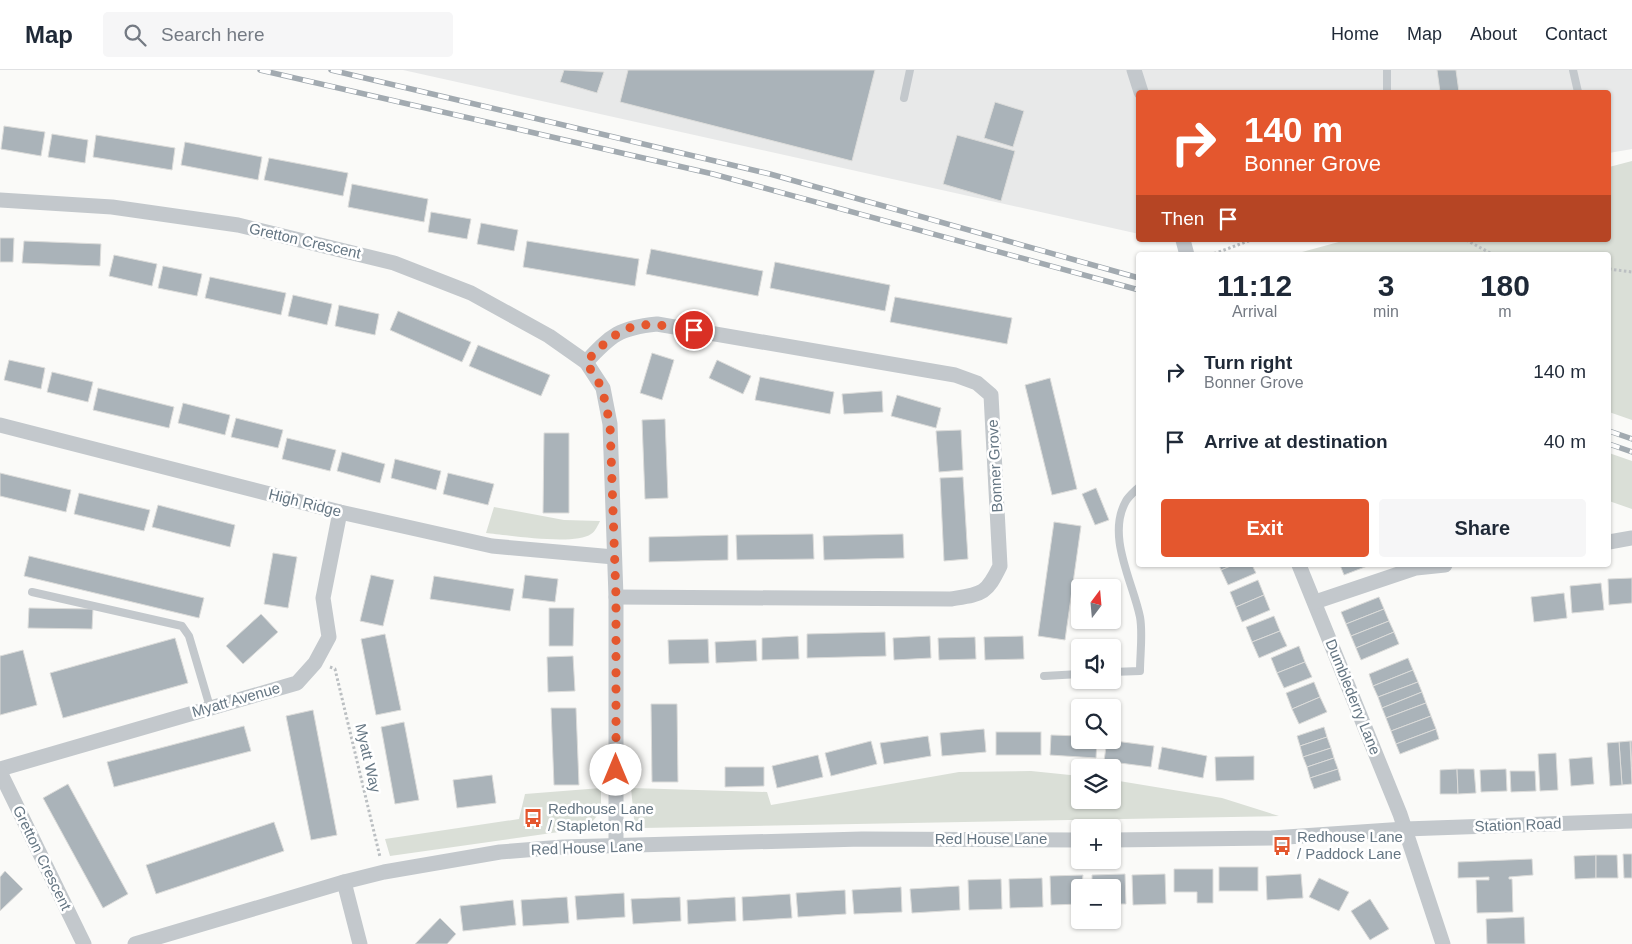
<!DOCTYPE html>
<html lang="en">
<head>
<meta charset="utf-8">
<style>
	:root { --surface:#fff; --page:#f6f6f7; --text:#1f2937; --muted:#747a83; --line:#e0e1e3; --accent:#e4572e }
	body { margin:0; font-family:Helvetica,sans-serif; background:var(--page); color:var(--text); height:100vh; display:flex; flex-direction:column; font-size:19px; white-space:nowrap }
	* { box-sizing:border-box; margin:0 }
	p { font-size:16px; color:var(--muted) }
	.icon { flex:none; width:28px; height:28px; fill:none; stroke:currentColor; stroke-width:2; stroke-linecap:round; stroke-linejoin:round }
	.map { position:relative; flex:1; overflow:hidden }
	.sheet { position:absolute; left:1136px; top:182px; width:475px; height:315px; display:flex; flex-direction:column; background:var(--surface); border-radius:5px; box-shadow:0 1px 4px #0004 }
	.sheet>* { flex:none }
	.top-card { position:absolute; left:1136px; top:20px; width:475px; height:152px; border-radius:5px; box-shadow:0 1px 4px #0004; background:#e4572e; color:#fff; overflow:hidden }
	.needle { width:32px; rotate:16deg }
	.controls { position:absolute; left:1071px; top:509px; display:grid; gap:10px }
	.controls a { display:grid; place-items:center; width:50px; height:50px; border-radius:5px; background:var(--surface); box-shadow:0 1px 4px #0004; font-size:25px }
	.pin { position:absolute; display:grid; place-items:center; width:42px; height:42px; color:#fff; margin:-21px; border:2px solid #fff; border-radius:50%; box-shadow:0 1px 5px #0007 }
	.me { position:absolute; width:55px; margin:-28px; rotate:0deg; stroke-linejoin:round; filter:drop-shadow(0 0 4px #0008) }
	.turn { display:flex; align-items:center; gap:18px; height:105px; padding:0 25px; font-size:22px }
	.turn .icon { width:65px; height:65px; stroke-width:2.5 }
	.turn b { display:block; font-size:35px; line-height:42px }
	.then { display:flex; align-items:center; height:48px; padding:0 25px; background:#0003; gap:10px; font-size:19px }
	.eta { display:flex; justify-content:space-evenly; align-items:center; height:85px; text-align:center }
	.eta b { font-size:30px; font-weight:800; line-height:35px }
	.action { display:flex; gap:10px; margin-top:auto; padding:10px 25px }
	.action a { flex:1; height:58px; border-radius:5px; background:var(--accent); color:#fff; font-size:20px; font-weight:800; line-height:58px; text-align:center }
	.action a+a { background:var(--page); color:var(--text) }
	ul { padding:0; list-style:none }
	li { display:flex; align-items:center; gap:15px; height:70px; padding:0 25px }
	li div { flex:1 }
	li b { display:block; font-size:19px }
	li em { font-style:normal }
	header { display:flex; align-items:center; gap:30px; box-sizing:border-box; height:70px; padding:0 25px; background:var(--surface); border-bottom:1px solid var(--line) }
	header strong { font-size:24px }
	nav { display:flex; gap:28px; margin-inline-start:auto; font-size:18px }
	.search { width:350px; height:45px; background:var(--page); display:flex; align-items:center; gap:12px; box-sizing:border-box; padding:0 18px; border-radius:5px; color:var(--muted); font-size:19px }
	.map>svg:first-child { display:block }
	.built { fill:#e8e9e9 }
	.green { fill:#dadfd7 }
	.building { fill:#aab3b9; stroke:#dcdcda }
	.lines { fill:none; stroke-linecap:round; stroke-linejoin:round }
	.path { stroke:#bbbfc2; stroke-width:3; stroke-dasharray:2.5 2.5; stroke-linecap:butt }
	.service { stroke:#c3c8cc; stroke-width:8 }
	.minor { stroke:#c3c8cc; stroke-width:15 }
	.rail-casing { stroke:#a2aab0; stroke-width:5.5 }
	.rail { stroke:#fff; stroke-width:4; stroke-dasharray:11; stroke-linecap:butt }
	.route { stroke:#e4572e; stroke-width:9; stroke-dasharray:0 16.2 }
	.labels { text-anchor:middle; stroke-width:5; stroke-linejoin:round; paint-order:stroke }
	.street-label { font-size:15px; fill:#657683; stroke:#fff }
	.poi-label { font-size:15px; fill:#657683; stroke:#fff; text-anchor:start }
</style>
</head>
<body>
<header>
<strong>Map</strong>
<div class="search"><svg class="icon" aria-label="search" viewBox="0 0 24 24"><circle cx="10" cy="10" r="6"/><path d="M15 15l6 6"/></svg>Search here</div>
<nav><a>Home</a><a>Map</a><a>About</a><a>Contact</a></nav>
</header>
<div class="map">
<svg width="1632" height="874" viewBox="0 0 1632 874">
	<rect width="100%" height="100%" fill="#fafaf8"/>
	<path class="built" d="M403 0H1632V79L1609 83V22H1139V164Z"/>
	<g class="green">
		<path d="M1632 91V350L1609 342V185H1291L1346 170H1609V97Z"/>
		<path d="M1609 383 1632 391V439L1609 431Z"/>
		<path d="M494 437 564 450 600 451C598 455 595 462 591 464 575 476 507 465 486 463Z"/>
		<path d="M1031 701 1080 706V730H1112L1113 710 1222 728 1279 746 642 758 634 749 631 718 767 722 771 735 959 702Z"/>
		<path d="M601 718V741L587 758 390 786 385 769 519 749 525 724Z"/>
	</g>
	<g class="building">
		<path d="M564 0 604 2 597 23 560 12Z"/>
		<path d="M628 0H875L852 91 620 32Z"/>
		<path d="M1437 0H1456L1459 22H1440Z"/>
		<path d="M995 32 1024 41 1013 77 984 68Z"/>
		<path d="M4 56 45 62 41 86 1 79Z"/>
		<path d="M52 64 88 70 85 93 48 87Z"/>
		<path d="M96 65 175 78 172 100 93 87Z"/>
		<path d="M957 65 1015 81 1001 131 943 114Z"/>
		<path d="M185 72 262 87 258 110 181 95Z"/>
		<path d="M269 88 348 103 343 126 264 110Z"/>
		<path d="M352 114 428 129 424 152 348 137Z"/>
		<path d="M431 142 471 149 467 169 428 162Z"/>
		<path d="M481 153 518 160 514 181 477 174Z"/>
		<path d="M0 168H14L13 192H0Z"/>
		<path d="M24 171 101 174 100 196 22 193Z"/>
		<path d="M527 171 639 189 635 216 523 197Z"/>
		<path d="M651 179 763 201 758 226 646 204Z"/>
		<path d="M114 185 157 194 152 216 109 206Z"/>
		<path d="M775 192 890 215 885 241 770 218Z"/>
		<path d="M163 196 202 204 197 226 158 218Z"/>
		<path d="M210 207 286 223 281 245 205 228Z"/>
		<path d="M293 225 332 234 327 255 288 246Z"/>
		<path d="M895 227 1012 248 1007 274 890 252Z"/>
		<path d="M339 235 379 244 375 265 335 256Z"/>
		<path d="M398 241 471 272 462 292 390 260Z"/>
		<path d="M478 275 550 305 541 326 469 296Z"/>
		<path d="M652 283 674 290 662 330 640 323Z"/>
		<path d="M9 290 45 298 41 319 4 310Z"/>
		<path d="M717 290 751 306 743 324 709 308Z"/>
		<path d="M52 302 93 312 88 332 47 322Z"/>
		<path d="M760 307 834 322 830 344 755 330Z"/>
		<path d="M1050 308 1077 419 1052 425 1025 315Z"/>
		<path d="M98 318 174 337 169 358 93 340Z"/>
		<path d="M882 321 883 342 844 344 842 324Z"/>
		<path d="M897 325 941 338 936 358 891 346Z"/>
		<path d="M183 333 230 345 225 365 178 353Z"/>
		<path d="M236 348 283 360 278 378 231 367Z"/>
		<path d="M665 349 668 428 645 429 642 350Z"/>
		<path d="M961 360 963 400 939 402 936 361Z"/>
		<path d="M544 363H569V443H543Z"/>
		<path d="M287 368 336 380 330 401 282 389Z"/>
		<path d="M342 382 385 394 380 413 337 401Z"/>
		<path d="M395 389 441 401 436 420 391 408Z"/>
		<path d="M0 403 71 420 66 442 0 426Z"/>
		<path d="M448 403 494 414 488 435 443 424Z"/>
		<path d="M963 407 968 489 944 491 940 408Z"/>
		<path d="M1096 418 1109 450 1095 455 1082 424Z"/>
		<path d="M79 423 150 440 144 461 74 444Z"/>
		<path d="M158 435 235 455 230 477 152 457Z"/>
		<path d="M1054 452 1081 456 1065 570 1038 566Z"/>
		<path d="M813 464 814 489 737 490 736 465Z"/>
		<path d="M903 464 904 488 824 490 823 466Z"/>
		<path d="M728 465V490L649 492V467Z"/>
		<path d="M273 483 297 487 288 538 264 534Z"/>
		<path d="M29 486 204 528 199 548 24 506Z"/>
		<path d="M1219 495H1233L1221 500Z"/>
		<path d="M1233 495H1252L1256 503 1228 515 1221 500Z"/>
		<path d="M1340 495H1370L1344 505Z"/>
		<path d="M371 505 394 510 383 556 360 551Z"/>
		<path d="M525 505 558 509 555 532 522 528Z"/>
		<path d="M434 506 514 519 510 541 430 529Z"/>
		<path d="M1632 508V533L1609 535 1608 509Z"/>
		<path d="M1258 510 1264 525 1236 537 1230 522Z"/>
		<path d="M1601 513 1604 540 1572 543 1570 516Z"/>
		<path d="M1564 523 1567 548 1534 552 1531 527Z"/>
		<path d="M1264 525 1270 540 1242 552 1236 537Z"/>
		<path d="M1379 527 1384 539 1346 554 1341 542Z"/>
		<path d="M29 538 93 539 92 559 28 558Z"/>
		<path d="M549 538H574L573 576H549Z"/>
		<path d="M1384 539 1389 551 1351 566 1346 554Z"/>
		<path d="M261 544 278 562 243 594 226 576Z"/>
		<path d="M1274 546 1280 561 1252 572 1246 557Z"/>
		<path d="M1389 551 1394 562 1356 578 1351 566Z"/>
		<path d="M1280 561 1287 576 1259 588 1252 572Z"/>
		<path d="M885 562 886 586 807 588V564Z"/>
		<path d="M1394 562 1399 574 1361 590 1356 578Z"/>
		<path d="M385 564 401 640 376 645 361 569Z"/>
		<path d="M798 566 799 589 762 590V568Z"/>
		<path d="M930 566 931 588 894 590 893 568Z"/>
		<path d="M1023 566 1024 589 985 590 984 567Z"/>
		<path d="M975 567 976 589 939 590 938 568Z"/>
		<path d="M175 568 188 613 63 648 50 603Z"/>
		<path d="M708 569 709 593 669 594 668 570Z"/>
		<path d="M756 570 757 591 716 593 715 572Z"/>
		<path d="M1299 576 1305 592 1277 603 1271 588Z"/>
		<path d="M23 580 37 635 0 645V586Z"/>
		<path d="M573 586 575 621 548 622 547 587Z"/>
		<path d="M1408 588 1413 600 1373 616 1369 604Z"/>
		<path d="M1305 592 1312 607 1284 618 1277 603Z"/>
		<path d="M1413 600 1418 612 1378 627 1373 616Z"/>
		<path d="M1314 612 1320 627 1292 639 1286 623Z"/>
		<path d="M1418 612 1422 622 1382 638 1378 627Z"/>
		<path d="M1422 622 1426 633 1386 648 1382 638Z"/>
		<path d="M1320 627 1327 642 1299 654 1292 639Z"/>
		<path d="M1426 633 1431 646 1391 661 1386 648Z"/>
		<path d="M651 634H677L678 712H652Z"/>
		<path d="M551 638H576L579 715H554Z"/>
		<path d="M313 640 337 765 311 770 286 646Z"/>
		<path d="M1431 646 1436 659 1396 674 1391 661Z"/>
		<path d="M404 652 419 730 395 734 381 657Z"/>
		<path d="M244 656 251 681 114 717 107 692Z"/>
		<path d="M1324 657 1327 667 1300 676 1297 666Z"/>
		<path d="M984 659 986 682 942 686 940 663Z"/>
		<path d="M1436 659 1439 669 1400 684 1396 674Z"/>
		<rect x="996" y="662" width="45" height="23"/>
		<path d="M1051 665 1080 666V670H1097L1096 688 1050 685Z"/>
		<path d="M928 666 931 686 884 694 880 673Z"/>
		<path d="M1327 667 1331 678 1303 687 1300 676Z"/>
		<path d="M1107 670 1154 676 1151 697 1104 691Z"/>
		<path d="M871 671 877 694 831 706 825 683Z"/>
		<path d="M1630 671H1632V697Z"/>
		<path d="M1630 671 1632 714 1622 715 1619 672Z"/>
		<path d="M1619 672 1622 715 1610 716 1607 673Z"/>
		<path d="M1162 677 1207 686 1203 708 1158 699Z"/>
		<path d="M1331 678 1334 688 1307 697 1303 687Z"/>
		<path d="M1556 683 1558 720 1540 721 1538 684Z"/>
		<path d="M818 685 823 707 777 718 772 696Z"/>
		<path d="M1254 686V710L1216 711 1215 687Z"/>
		<path d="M1592 687 1594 714 1571 716 1569 689Z"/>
		<path d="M1334 688 1338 699 1310 708 1307 697Z"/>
		<path d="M725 697H764V716L725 717Z"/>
		<path d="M1338 699 1341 710 1314 719 1310 708Z"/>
		<path d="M1457 699 1458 724H1440V700Z"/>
		<path d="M1457 699H1474L1476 723 1458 724Z"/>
		<path d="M1506 699 1507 721 1481 722 1480 700Z"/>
		<path d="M1510 701H1535L1536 721 1511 722Z"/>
		<path d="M492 705 496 733 457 738 453 710Z"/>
		<path d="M68 714 128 824 103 838 43 728Z"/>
		<path d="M274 752 284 781 156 824 146 795Z"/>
		<path d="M1623 784H1632V808H1624Z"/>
		<path d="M1596 785V808L1575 809 1574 786Z"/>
		<path d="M1596 785H1617L1618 808H1596Z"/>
		<path d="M1532 789 1533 805 1509 807V809H1512L1513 842 1477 843 1476 810H1489V807L1458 808V792Z"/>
		<rect x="1219" y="797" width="39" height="24"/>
		<path d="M1174 799H1213V833H1197V822H1174Z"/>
		<path d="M5 801 23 819 0 841V807Z"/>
		<path d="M1125 804 1126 834H1112V818H1092V805Z"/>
		<path d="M1165 804 1166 834 1133 835 1132 805Z"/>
		<path d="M1301 804 1303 828 1267 830 1266 806Z"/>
		<path d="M1083 805 1080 834 1051 835 1050 806Z"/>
		<path d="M1042 808 1043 837 1010 838 1009 809Z"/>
		<path d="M1319 808 1349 822 1339 841 1309 827Z"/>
		<path d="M1001 809 1002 839 969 840 968 810Z"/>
		<path d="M959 816 960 840 912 843 910 819Z"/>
		<path d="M901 817 902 842 854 844 852 820Z"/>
		<path d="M845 820 846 844 798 847 796 823Z"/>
		<path d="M624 823 625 847 577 850 575 826Z"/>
		<path d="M790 824 792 848 743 851 742 827Z"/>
		<path d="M567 827 569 853 523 856 521 830Z"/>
		<path d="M680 827 681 851 633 854 631 829Z"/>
		<path d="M735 827 736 851 688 854 687 830Z"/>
		<path d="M1370 829 1389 859 1370 870 1351 841Z"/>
		<path d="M513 830 516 855 463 861 460 836Z"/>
		<path d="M1524 847 1525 874H1487L1486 849Z"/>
		<path d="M440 848 456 864 447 874H415Z"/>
	</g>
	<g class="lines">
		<g class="path">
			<path d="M1466 170 1494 185"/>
			<path d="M1204 184 1216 183 1251 170"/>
			<path d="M1609 199 1632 202"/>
			<path d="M330 597 335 599 380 787"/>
		</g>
		<g class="service">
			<path d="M1387 0V22"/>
			<path d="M1573 0 1578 22"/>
			<path d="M904 28 910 0"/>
			<path d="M32 522 182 556 189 566 210 637"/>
			<path d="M1112 602 1140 601C1140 584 1143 563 1140 547 1133 512 1106 466 1126 431 1129 426 1135 421 1139 417"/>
			<path d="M1044 606 1080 604"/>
		</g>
		<g class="minor">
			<path d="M1134 0 1141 22"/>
			<path d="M0 130 112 137 238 155 394 193 471 223 549 266 586 292 603 318 610 354 616 527V776"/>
			<path d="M1183 170 1187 185"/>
			<path d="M586 292C611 265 619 258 657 254L955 305 977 313 991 325 1000 496C986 525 982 524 951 529L616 527"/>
			<path d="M0 355 340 442 492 476 614 487"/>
			<path d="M1609 472 1632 468"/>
			<path d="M1299 495 1400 744 1443 874"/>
			<path d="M1315 532 1416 498 1445 495"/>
			<path d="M0 699 297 613 315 593 329 567 323 528 340 442"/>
			<path d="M0 702 84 874"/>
			<path d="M1112 770 1272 768 1405 759 1632 751"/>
			<path d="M344 812 360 874"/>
			<path d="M135 874 344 812 384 802 500 782 563 777 862 769 1080 770"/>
		</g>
		<g class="rail-casing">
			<g id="rail">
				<path d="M260 0 713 104 1139 220"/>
				<path d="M331 0 770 104 1139 208"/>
				<path d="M1609 361 1632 369"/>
				<path d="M1609 374 1632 382"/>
			</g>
		</g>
		<use href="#rail" class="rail"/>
	</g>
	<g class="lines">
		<path class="route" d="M616 700V527L610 354 602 318 586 292C626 249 638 251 694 260"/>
	</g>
	<defs>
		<g id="bus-bare" transform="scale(1.5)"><path d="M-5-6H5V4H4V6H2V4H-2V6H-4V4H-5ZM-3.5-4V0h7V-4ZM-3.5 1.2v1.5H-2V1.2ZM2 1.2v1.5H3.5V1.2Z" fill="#e4572e" stroke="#fff" stroke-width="2.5" paint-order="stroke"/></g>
	</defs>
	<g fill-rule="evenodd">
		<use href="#bus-bare" x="533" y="748"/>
		<use href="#bus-bare" x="1282" y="776"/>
	</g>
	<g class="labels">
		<g class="street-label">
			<text transform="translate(305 171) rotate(13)" y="5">Gretton Crescent</text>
			<text transform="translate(995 396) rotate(-93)" y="5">Bonner Grove</text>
			<text transform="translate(305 433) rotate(14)" y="5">High Ridge</text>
			<text transform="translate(1353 627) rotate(68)" y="5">Dumblederry Lane</text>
			<text transform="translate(236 630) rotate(-16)" y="5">Myatt Avenue</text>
			<text transform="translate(368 688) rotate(77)" y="5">Myatt Way</text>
			<text transform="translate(1518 755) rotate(-2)" y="5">Station Road</text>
			<text x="991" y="774">Red House Lane</text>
			<text transform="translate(587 778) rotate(-2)" y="5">Red House Lane</text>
			<text transform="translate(42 788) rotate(64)" y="5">Gretton Crescent</text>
		</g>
		<g class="poi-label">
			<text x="548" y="744">Redhouse Lane<tspan x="548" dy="17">/ Stapleton Rd</tspan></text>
			<text x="1297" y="772">Redhouse Lane<tspan x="1297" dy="17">/ Paddock Lane</tspan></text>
		</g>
	</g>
</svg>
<div class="controls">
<a><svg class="needle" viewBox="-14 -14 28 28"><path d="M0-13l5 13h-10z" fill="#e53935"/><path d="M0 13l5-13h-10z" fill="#747a83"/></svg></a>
<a><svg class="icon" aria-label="sound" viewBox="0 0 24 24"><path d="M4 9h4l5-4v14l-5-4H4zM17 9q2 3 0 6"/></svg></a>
<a><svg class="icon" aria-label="search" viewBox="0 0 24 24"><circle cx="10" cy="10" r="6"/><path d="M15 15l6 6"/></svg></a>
<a><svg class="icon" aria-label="layers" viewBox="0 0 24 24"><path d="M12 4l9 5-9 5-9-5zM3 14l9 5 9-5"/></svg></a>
<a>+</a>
<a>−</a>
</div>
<div class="pin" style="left:694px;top:260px;background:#d93025"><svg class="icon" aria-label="arrive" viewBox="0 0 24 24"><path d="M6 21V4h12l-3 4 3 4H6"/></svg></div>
<svg class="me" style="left:616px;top:700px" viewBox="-20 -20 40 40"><circle r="19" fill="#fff"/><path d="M0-13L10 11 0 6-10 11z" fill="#e4572e"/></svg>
<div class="top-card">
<div class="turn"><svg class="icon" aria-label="right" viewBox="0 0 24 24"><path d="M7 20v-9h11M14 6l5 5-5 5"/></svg><div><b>140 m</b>Bonner Grove</div></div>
<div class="then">Then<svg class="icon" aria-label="arrive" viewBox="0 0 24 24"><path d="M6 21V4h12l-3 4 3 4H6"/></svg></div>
</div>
<section class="sheet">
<div class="eta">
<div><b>11:12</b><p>Arrival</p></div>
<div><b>3</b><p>min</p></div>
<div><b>180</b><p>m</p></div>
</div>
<ul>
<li><svg class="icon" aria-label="right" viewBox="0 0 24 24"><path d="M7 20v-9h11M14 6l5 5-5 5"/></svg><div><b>Turn right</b><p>Bonner Grove</p></div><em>140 m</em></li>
<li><svg class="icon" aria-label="arrive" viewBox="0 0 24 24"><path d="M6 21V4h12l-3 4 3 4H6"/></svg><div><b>Arrive at destination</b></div><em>40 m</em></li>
</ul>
<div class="action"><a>Exit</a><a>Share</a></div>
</section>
</div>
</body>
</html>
